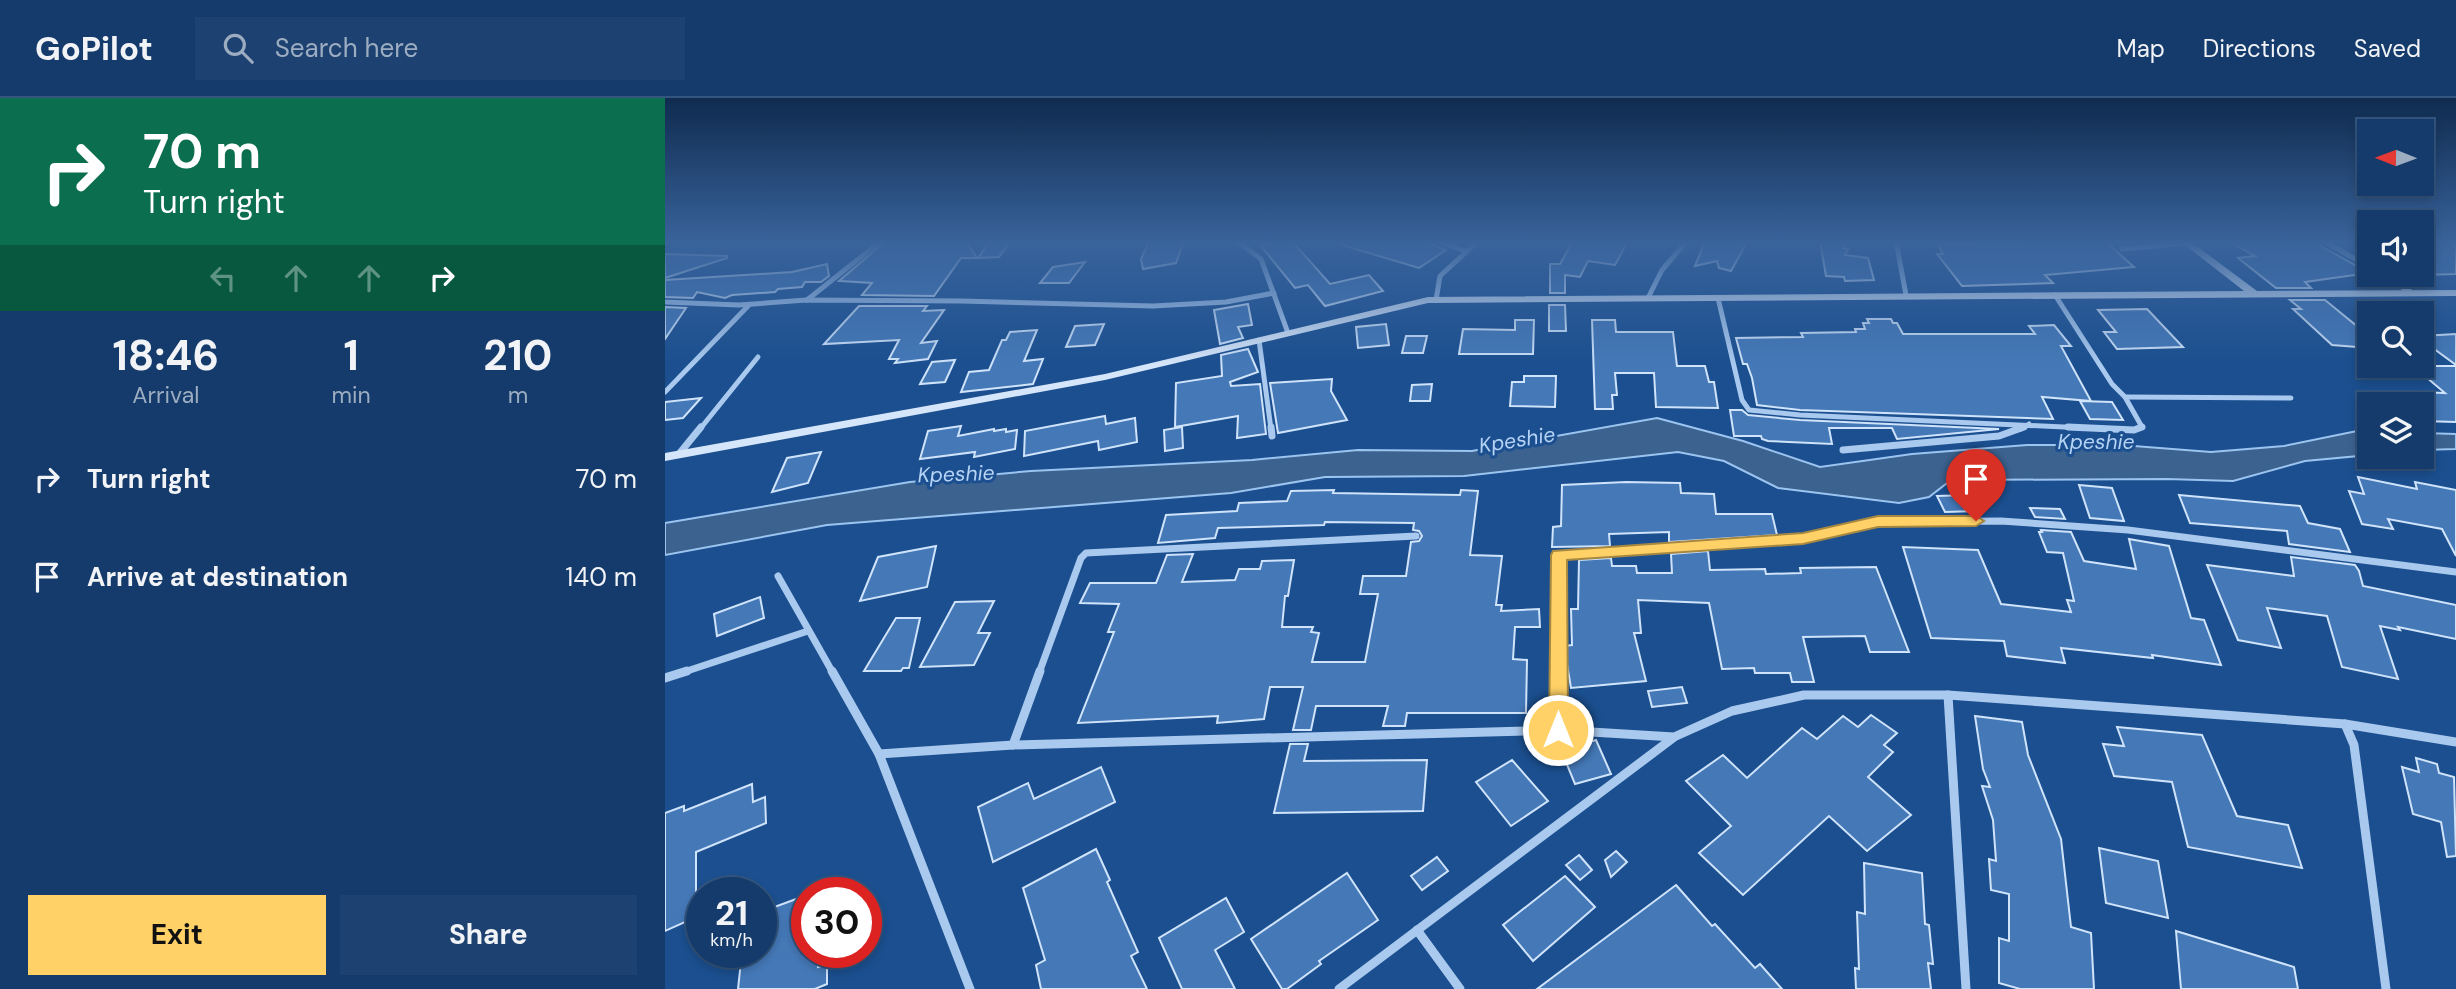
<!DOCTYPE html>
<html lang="en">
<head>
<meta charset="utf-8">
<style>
	:root { --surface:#143b6b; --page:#1d4271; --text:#f1f3f6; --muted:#9dadc1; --line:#33557e; --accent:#ffd166 }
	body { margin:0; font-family:"DM Sans",sans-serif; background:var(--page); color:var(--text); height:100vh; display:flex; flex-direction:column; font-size:26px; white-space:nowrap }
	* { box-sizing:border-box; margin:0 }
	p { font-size:23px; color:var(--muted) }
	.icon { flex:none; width:38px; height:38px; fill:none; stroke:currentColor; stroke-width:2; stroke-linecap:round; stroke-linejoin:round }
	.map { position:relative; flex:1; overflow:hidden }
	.drawer { display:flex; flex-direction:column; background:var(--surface); width:665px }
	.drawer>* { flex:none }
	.banner { background:#0b6e4f; color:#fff; overflow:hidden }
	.needle { width:46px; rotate:271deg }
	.controls { position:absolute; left:1692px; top:21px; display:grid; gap:14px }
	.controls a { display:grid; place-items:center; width:77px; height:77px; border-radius:0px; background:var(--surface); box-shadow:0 4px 10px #0003,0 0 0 2px var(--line); font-size:35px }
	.speed { position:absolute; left:21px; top:779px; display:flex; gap:14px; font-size:35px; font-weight:700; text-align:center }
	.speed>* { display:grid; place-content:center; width:91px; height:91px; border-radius:50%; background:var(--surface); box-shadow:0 4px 10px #0003,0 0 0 2px var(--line); line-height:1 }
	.speed small { font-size:18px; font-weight:400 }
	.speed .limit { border:10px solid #d22; background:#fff; color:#111 }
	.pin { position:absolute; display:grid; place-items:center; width:60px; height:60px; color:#fff; margin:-72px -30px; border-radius:50% 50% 50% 0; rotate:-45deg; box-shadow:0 0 7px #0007 }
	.pin .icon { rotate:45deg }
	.me { position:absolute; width:77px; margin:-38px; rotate:0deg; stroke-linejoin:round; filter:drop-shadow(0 0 5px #0008) }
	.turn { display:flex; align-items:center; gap:24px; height:147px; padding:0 28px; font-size:32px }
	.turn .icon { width:91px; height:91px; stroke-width:2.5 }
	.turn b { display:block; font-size:49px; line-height:60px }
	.lanes { display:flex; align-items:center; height:66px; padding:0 28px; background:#0003; justify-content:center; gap:35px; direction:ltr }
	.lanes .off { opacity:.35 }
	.eta { display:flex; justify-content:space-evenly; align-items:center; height:119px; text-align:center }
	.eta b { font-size:42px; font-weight:700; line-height:49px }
	.primary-button { display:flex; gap:14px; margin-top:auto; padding:14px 28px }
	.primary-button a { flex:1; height:80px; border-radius:0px; background:var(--accent); color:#111; font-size:28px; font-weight:700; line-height:80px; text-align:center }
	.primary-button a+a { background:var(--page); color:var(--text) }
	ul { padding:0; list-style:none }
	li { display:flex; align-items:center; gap:21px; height:98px; padding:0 28px }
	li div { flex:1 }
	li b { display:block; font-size:26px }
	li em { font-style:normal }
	header { display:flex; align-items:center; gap:42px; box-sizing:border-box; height:98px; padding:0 35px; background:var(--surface); border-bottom:2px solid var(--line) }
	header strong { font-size:33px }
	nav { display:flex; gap:38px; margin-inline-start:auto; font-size:24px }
	.search { width:490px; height:63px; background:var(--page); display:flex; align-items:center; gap:18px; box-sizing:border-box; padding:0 24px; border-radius:0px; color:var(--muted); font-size:26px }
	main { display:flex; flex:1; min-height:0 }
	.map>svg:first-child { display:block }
	.water { fill:#3c6290; stroke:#9cc4f0; stroke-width:2 }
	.building { fill:#4478b7; stroke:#cfe3fa; stroke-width:2 }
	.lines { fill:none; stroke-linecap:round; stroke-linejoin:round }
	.street-far2 { stroke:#a9c9ee; stroke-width:5 }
	.street-far1 { stroke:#a9c9ee; stroke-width:7 }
	.street { stroke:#a9c9ee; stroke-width:9 }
	.secondary { fill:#d6e6fa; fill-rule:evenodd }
	.route { fill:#ffd166; stroke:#a68842; stroke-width:2 }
	.labels { text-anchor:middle; stroke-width:6; stroke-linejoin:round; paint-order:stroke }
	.water-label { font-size:21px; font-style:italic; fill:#b5d3f5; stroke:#1b4f8f }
</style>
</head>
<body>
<header>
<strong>GoPilot</strong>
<div class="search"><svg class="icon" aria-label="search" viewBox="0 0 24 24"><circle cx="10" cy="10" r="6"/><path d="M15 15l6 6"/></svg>Search here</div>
<nav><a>Map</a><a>Directions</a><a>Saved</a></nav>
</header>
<main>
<section class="drawer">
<div class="banner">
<div class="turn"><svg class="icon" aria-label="right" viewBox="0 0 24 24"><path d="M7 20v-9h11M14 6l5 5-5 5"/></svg><div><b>70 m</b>Turn right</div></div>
<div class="lanes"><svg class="icon off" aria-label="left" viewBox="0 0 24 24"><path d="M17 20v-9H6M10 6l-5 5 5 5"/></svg><svg class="icon off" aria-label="ahead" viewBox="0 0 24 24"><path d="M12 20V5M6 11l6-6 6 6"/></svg><svg class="icon off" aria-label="ahead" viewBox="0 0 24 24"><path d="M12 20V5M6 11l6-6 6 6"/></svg><svg class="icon" aria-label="right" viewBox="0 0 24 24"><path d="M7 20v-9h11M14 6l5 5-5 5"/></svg></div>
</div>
<div class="eta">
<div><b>18:46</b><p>Arrival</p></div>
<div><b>1</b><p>min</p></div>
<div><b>210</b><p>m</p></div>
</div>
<ul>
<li><svg class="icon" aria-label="right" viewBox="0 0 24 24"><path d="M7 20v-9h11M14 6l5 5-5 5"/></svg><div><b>Turn right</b></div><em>70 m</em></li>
<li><svg class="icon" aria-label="arrive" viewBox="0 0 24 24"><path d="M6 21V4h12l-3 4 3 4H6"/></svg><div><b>Arrive at destination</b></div><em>140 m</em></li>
</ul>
<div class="primary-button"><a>Exit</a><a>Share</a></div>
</section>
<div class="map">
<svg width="1791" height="891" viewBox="0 0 1791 891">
	<rect width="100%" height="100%" fill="#1b4f8f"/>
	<g class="water">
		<path d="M992 320 1078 343 1155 369 1247 356 1362 347H1456L1546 354 1619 348 1692 333 1704 334V357L1640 363 1568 383 1502 381 1286 382 1264 399 1234 405 1113 390 1059 363 1013 354 799 378 660 379 566 395 162 427 0 457V425L245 384 366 373 587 362 693 352 807 353Z"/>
		<path d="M1757 335 1791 336V351L1757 352Z"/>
	</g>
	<g class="building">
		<path d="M221 143H301L312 160H296L269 198 197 197 207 185 174 183Z"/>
		<path d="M325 143H346L334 159 313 160Z"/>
		<path d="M484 143H519L511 165 478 171 476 161Z"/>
		<path d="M616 143H627L665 186 704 177 718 193 660 208 643 187 630 190 596 148Z"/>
		<path d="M678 143H758L781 152 754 170 677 147Z"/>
		<path d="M908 143H963L950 167 923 163 915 179 900 177V195H885V166H895Z"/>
		<path d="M1040 143H1066L1081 146 1066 173 1054 170 1052 163 1030 168Z"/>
		<path d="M1155 143H1181L1178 150 1183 151 1180 157 1203 160 1209 182 1180 183 1179 179 1161 178Z"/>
		<path d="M1440 143 1469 169 1380 177 1388 185 1297 188 1272 156H1278L1273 147 1282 146Z"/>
		<path d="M1563 143H1654L1656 148 1704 175 1640 184 1646 190H1611L1573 160 1590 158Z"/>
		<path d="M1783 143 1791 147V176L1757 177V144Z"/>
		<path d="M0 156 62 158V160L0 180Z"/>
		<path d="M420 164 404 185H375L388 169Z"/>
		<path d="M162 166 164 178 156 184H140L137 189 113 191 110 194 67 197 60 200 32 194 28 200 0 199V182L127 174Z"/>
		<path d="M1625 202H1660L1704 238V250L1667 247 1628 211H1636Z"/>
		<path d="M583 206 587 227 573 229 578 240 555 246 549 212Z"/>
		<path d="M884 207H900L901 233H884Z"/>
		<path d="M194 208H262L258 213 279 212 256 245 272 243 263 261 230 265 233 261H224L234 242 159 246Z"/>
		<path d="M0 209 21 210 0 241Z"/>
		<path d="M1482 211 1518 249 1452 251 1439 234H1451L1433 212Z"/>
		<path d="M1202 221H1226L1228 225H1232L1238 236H1370L1364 228 1389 227 1406 248H1396L1426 303 1377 299 1388 321 1135 312 1092 307 1087 280 1082 266H1078L1071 240 1138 239 1136 235 1191 234 1190 231H1200L1198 225H1204Z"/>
		<path d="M850 222H869L868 256H794L798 231 850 232Z"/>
		<path d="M927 222H950L951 234H1008L1012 268H1040L1044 284H1049L1053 310 991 309 989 275H950L952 297H947L948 311H930Z"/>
		<path d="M439 226 430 247 401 249 410 228Z"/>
		<path d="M721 226 724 247 693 250 691 229Z"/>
		<path d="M372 232 359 263 378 261 368 286 296 294 304 274 324 272 337 242H341L345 234Z"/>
		<path d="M1791 236V267L1757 242V238Z"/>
		<path d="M741 238H762L758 255H737Z"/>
		<path d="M583 251 593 274 565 284 566 288 595 286 601 336 572 340 573 318 510 329 511 285 557 278 556 257Z"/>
		<path d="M290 262 280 284 255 286 267 264Z"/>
		<path d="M1748 268H1791V324L1757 323V294L1780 295Z"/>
		<path d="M859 278H891L890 309 845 308 847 284H859Z"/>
		<path d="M667 281 666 293 682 322 613 335 605 285Z"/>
		<path d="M767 286 765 303H745L747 287Z"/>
		<path d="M36 300 18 320 0 322V304Z"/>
		<path d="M1415 303 1447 304 1458 322 1425 321Z"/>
		<path d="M1065 312H1077L1083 317 1135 322 1334 331 1232 341 1227 330H1164L1167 346 1103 343 1097 341 1096 338H1069Z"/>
		<path d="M440 318 441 326 470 320 472 344 434 352 433 343 359 358 360 333Z"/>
		<path d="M296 328 293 338 329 331V333L341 331V334L352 332 350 351 309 359 310 354 255 361 263 333Z"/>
		<path d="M517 329 518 350 500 353 499 332Z"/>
		<path d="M156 354 143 385 107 394 122 360Z"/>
		<path d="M1693 379 1752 391 1750 384 1791 392V458L1777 431 1723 421 1728 431 1697 426 1684 393 1699 396Z"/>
		<path d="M961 384 1015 385 1016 395 1049 396 1051 416H1107L1112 437 1004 444V434L944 436 945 448 887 449 888 429 896 428 897 387Z"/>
		<path d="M1414 387 1447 390 1459 423 1425 420Z"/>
		<path d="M669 392 668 395 795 397 796 392 813 393 805 457 837 458 831 507H837L836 513 874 511 875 529H850L848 561 862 562 861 615H742L740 628H718L723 608H651L646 632H628L638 589H605L599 621 552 625 553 618 413 625 449 534H443L454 506 415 505 425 485H491L502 457 528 456 517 484 570 482 574 471H595L597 463 629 462 623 498H620L617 529H648L646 534 654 535 647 564H700L713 496H695L698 478H741L746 444 754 443 757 438 754 433 748 432 749 425 660 424 659 427 553 430 550 440 493 445 501 417 572 413 574 405 622 403 626 393Z"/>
		<path d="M1303 397 1311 413 1280 414 1272 398Z"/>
		<path d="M1514 397 1635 408 1643 425 1675 431 1685 454 1624 446 1622 433 1525 425Z"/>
		<path d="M1365 410 1395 411 1400 421 1370 419Z"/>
		<path d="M1376 432 1406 434 1419 463 1471 471 1464 441 1504 448 1526 520 1539 522 1556 567 1487 557 1488 560 1396 550 1400 565 1342 558 1339 543 1266 540 1238 449 1313 452 1336 506 1406 514 1402 502 1409 503 1398 455 1382 454 1374 434H1377Z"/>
		<path d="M271 448 262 489 195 503 213 459Z"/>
		<path d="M1043 453 1045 472 1100 471 1101 476 1136 475 1135 470 1211 469 1244 554H1205L1200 538 1138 539 1149 584H1127L1125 575H1090L1089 570 1057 571 1044 505 973 502 976 535H969L981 583 906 590 899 548 907 547 906 511H913L914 462 946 460 947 468H971L972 475H1007L1006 456Z"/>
		<path d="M1626 459 1690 467 1694 473 1698 488 1791 507V541L1733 529 1735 532 1715 528 1733 581 1677 569 1662 518 1602 510 1616 550 1573 542 1542 467 1629 478Z"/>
		<path d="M95 499 99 520 52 538 49 516Z"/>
		<path d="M329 503 313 535H325L309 567 255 569 290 504Z"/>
		<path d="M231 520H255L244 570H238L236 573H199Z"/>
		<path d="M1017 589 1022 605 987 609 983 593Z"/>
		<path d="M1206 617 1232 635 1219 647 1228 654 1203 679 1246 717 1202 753 1164 718 1078 797 1034 755 1066 728 1021 683 1058 657 1082 680 1137 630 1152 641 1178 618 1193 629Z"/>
		<path d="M1310 618 1357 624 1363 657 1396 741 1406 829 1426 835 1429 891H1355L1334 885V840L1344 843V796L1326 792 1324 761 1331 763 1328 722 1317 688 1325 689 1318 671Z"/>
		<path d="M1452 629 1537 637 1572 718 1623 727 1637 770 1523 749 1507 684 1449 678 1438 646 1459 648Z"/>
		<path d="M931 642 946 676 910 686 896 652Z"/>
		<path d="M625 646H643L639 663 762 662 758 713 609 715Z"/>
		<path d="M1751 660 1772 666 1774 675 1789 679 1791 758 1782 759 1776 724 1748 716 1737 669 1754 674Z"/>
		<path d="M847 662 883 703 846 728 811 684Z"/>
		<path d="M436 669 450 704 328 764 313 709 363 685 369 701Z"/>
		<path d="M87 686 88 704 100 699 101 725 31 754V819L0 833V715L19 708V713Z"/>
		<path d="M1434 750 1493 763 1503 820 1441 805Z"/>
		<path d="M431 751 445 782 442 784 473 854 466 858 482 891H376L371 867 380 862 358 790Z"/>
		<path d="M951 753 962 764 946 779 940 762Z"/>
		<path d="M914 757 927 772 915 782 901 767Z"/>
		<path d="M772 759 783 773 757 792 746 778Z"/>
		<path d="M1199 765 1257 775 1260 826 1264 827 1268 866 1263 865 1266 891H1191L1190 870 1194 871 1192 814 1200 816Z"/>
		<path d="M682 775 713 822 654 863 656 866 622 891H617L586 841Z"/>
		<path d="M900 778 930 809 868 863 838 827Z"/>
		<path d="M1011 787 1047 828 1050 826 1090 870 1095 866 1117 891H872Z"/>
		<path d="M142 797V854H154L153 869 162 866V886L150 891H73L77 854H96V814Z"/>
		<path d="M561 800 579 834 550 852 570 891H517L494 840Z"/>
		<path d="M1511 833 1629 869 1633 891H1516Z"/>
	</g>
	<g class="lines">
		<g class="street-far2">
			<path d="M572 143 596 161 623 235"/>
			<path d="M772 143 800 153"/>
			<path d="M1231 143 1241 197"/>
			<path d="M1659 143 1704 169"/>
			<path d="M1457 151 1523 145"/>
			<path d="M1717 177 1747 195"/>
			<path d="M1390 197 1447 286 1460 299 1477 329 1472 331"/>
			<path d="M983 200 997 172 1022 143"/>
			<path d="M1053 200 1077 302 1084 312 1135 317 1442 331"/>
			<path d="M142 202 216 143"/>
			<path d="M771 202 775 178 813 143"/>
			<path d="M0 204 74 207 141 202 297 203 488 208 561 204 609 195"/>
			<path d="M594 242 606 331"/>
			<path d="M0 294 84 207"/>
			<path d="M1460 299 1626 300"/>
			<path d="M35 331 93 259"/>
			<path d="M1356 331 1364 326"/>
		</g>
		<g class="street-far1">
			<path d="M606 329 607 338"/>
			<path d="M1403 329 1469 332 1477 329"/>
			<path d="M1178 352 1334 338 1359 329"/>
			<path d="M14 356 36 329"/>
			<path d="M113 478 168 575"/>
			<path d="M16 575 143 533"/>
			<path d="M374 575 416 460 421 455 751 438"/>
			<path d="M893 575 894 457 1138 441 1213 424 1336 423 1463 432 1791 474"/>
		</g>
		<g class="street">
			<path d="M167 573 214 656 305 891"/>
			<path d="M0 580 22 573"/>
			<path d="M1283 597 1301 891"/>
			<path d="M1680 626 1689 647 1721 891"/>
			<path d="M893 632V573"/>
			<path d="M348 647 375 573"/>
			<path d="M214 656 348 647 893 632 1009 639 1067 613 1139 597H1283L1680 626 1791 644"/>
			<path d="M752 832 795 891"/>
			<path d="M674 891 1008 640"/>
		</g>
		<path class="secondary" d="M1515 143H1525L1592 193 1791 192V198L763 205 440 282 0 363V355L440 276 763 199 1579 193Z"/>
	</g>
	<linearGradient id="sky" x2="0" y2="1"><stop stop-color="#0f2b4f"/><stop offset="0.54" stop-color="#39639b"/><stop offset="1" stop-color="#39639b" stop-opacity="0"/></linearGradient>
	<rect width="1791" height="267" fill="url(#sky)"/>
	<path class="route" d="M1213 418H1311L1319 423 1311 428 1213 429 1138 446 902 462 903 632 900 637 893 639 886 637 884 632 886 457 888 453 1138 435Z"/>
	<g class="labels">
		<g class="water-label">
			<text transform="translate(852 342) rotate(-9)" y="7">Kpeshie</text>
			<text x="1431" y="351">Kpeshie</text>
			<text transform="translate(291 376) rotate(-2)" y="7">Kpeshie</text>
		</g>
	</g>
</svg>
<div class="controls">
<a><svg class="needle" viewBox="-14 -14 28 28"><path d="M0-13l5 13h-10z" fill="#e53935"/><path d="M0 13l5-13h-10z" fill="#9dadc1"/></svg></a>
<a><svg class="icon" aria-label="sound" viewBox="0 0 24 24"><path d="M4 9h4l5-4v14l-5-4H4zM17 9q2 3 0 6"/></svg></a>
<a><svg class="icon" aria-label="search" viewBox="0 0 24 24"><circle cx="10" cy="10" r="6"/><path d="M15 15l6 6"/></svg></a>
<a><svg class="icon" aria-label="layers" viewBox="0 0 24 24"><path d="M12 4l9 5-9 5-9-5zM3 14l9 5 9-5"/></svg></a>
</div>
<div class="speed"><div>21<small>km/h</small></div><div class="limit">30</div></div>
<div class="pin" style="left:1311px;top:423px;background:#d93025"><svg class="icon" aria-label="arrive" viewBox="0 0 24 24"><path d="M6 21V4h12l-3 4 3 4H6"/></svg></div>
<svg class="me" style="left:893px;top:632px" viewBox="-20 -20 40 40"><circle r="17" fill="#ffd166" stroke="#fff" stroke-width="3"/><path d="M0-11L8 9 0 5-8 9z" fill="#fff"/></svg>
</div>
</main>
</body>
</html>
